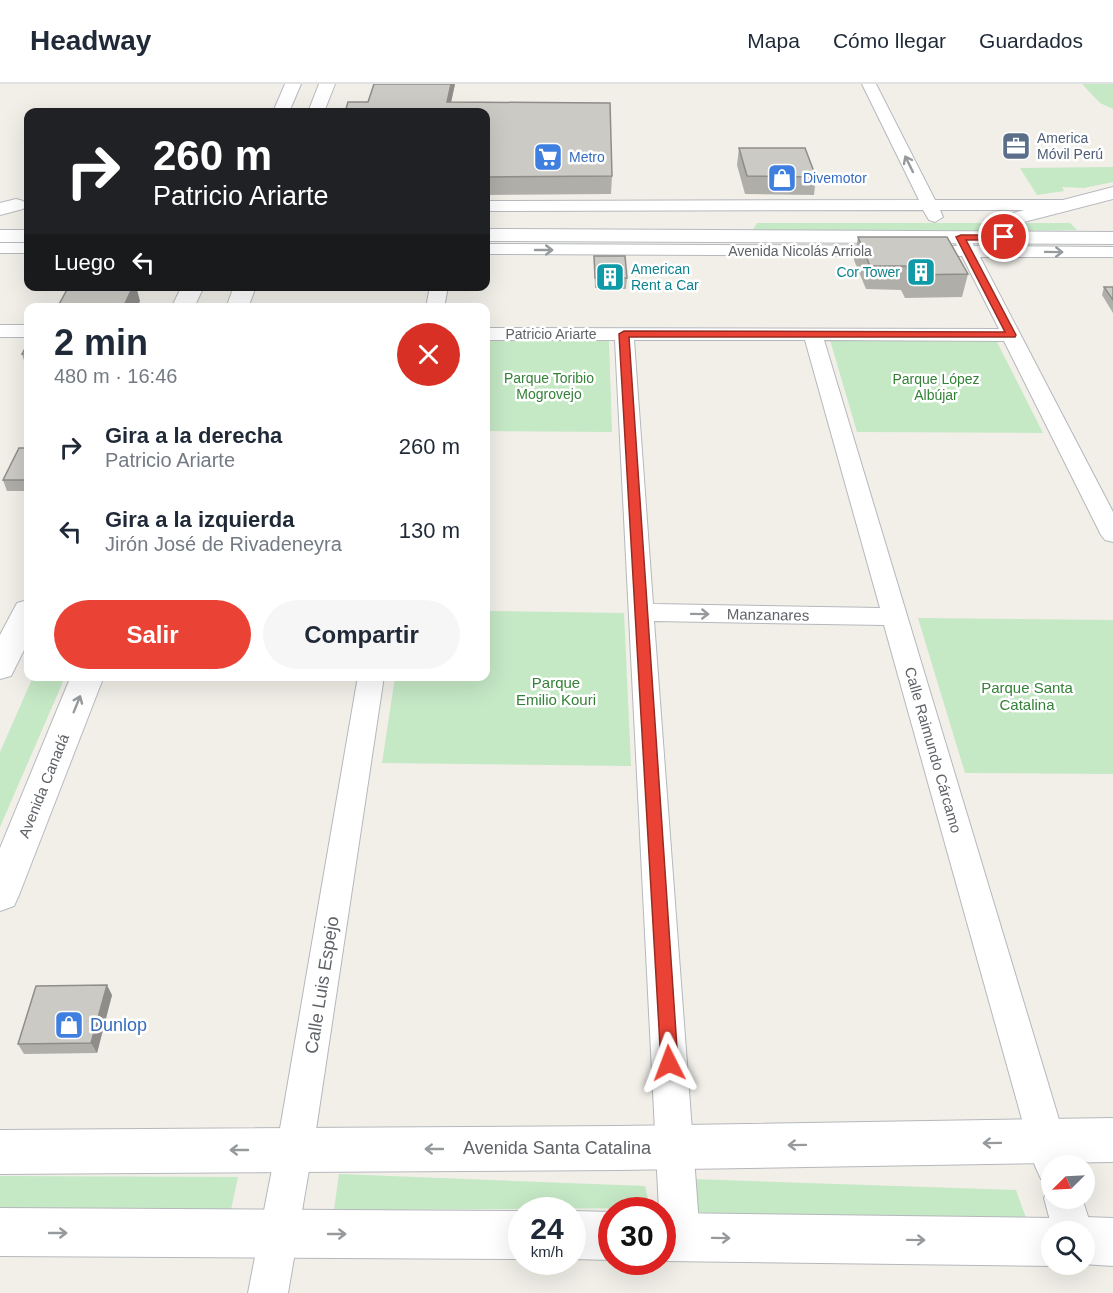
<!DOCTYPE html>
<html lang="es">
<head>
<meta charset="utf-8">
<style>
	:root { --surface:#fff; --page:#f6f6f7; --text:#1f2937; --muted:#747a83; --line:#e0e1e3; --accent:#ea4335 }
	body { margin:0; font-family:Helvetica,sans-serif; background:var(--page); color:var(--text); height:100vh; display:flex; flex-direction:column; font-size:22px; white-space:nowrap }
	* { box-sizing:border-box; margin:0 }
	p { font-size:20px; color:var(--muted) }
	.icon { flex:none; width:33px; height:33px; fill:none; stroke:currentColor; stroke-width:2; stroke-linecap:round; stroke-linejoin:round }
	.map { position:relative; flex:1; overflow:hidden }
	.details { position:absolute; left:24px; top:219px; width:466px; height:378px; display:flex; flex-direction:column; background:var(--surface); border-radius:12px; box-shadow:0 6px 24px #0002 }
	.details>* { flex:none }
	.banner { position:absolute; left:24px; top:24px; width:466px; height:183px; border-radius:12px; box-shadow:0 6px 24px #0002; background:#202124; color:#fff; overflow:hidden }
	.needle { width:39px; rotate:246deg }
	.buttons { position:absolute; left:1041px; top:1071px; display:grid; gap:12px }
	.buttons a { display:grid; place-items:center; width:54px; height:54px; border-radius:50%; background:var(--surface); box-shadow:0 6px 24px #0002; font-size:30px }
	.speed { position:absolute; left:508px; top:1113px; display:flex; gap:12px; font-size:30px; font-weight:700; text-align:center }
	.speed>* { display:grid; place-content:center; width:78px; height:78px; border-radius:50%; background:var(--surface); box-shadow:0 6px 24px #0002; line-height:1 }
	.speed small { font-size:15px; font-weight:400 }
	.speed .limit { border:9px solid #d22; background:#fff; color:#111 }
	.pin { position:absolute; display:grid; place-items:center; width:51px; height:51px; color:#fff; margin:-26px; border:3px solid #fff; border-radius:50%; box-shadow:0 2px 6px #0007 }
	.me { position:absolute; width:66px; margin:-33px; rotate:357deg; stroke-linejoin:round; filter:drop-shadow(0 0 4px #0008) }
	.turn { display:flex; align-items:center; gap:21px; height:126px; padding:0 30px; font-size:27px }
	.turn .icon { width:78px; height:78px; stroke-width:2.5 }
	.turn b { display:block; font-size:42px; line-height:51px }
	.then { display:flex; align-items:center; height:57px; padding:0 30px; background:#0003; gap:12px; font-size:22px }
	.round { display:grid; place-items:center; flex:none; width:63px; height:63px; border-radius:32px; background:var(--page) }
	.head { display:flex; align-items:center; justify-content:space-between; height:102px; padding:0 30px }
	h1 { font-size:36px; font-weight:600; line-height:45px }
	.cta { display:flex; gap:12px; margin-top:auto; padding:12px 30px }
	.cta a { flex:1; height:69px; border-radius:36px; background:var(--accent); color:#fff; font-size:24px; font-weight:600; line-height:69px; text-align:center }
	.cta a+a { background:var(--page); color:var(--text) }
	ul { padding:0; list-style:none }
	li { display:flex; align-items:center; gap:18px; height:84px; padding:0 30px }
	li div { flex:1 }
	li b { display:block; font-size:22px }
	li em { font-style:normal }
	header { display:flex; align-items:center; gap:36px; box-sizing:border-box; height:84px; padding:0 30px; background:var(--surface); border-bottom:2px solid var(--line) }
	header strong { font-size:28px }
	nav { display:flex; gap:33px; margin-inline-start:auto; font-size:21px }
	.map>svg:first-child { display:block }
	.green { fill:#c5e8c5 }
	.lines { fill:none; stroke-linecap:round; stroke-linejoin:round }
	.minor-casing { stroke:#b5b8bc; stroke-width:2 }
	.tertiary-casing { stroke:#b5b8bc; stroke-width:2 }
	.secondary-casing { stroke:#b6babf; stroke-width:2 }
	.minor { fill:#fff; fill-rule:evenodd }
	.tertiary { fill:#fff; fill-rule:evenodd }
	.secondary { fill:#fff; fill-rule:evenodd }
	.wall { fill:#afaea9 }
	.shaded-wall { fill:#8f8d8a }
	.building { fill:#cccac5; stroke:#8f8d8a; stroke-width:1.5 }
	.oneway { stroke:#979a9d }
	.route { fill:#ea4335; stroke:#982c22; stroke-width:1.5 }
	.labels { text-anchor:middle; stroke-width:5; stroke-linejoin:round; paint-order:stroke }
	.far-service-label { font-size:14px; fill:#4e5e75; stroke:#fff; text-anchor:start }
	.far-shop-label { font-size:14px; fill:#366cbe; stroke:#fff; text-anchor:start }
	.far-street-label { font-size:14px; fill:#5f6368; stroke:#fff }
	.far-culture-label { font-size:14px; fill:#0d838f; stroke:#fff; text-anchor:start }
	.far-park-label { font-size:14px; fill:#348238; stroke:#fff }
	.street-label { font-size:15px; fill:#5f6368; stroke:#fff }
	.park-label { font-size:15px; fill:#348238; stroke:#fff }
	.near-street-label { font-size:18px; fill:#5f6368; stroke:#fff }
	.near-shop-label { font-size:18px; fill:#366cbe; stroke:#fff; text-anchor:start }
</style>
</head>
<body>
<header>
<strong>Headway</strong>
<nav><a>Mapa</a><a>Cómo llegar</a><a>Guardados</a></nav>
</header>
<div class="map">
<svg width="1113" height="1209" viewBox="0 0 1113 1209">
	<rect width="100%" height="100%" fill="#f1efe8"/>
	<g class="green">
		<path d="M1082 0H1113V25L1100 19Z"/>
		<path d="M1113 83V98L1084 104 1062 103 1064 107 1037 111 1020 84Z"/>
		<path d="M757 139H1070L1077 146 759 150 753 146Z"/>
		<path d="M486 256 609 257 612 348 486 347Z"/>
		<path d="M830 256 997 258 1043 349 857 348Z"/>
		<path d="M486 527 624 529 631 682 382 679 395 593 486 592Z"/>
		<path d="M918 534 1113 536V690L965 689Z"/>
		<path d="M33 593H65L0 743V668Z"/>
		<path d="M339 1090 645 1102 650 1124 334 1126Z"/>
		<path d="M0 1092 238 1093 230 1130H0Z"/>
		<path d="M692 1095 1016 1106 1030 1145 695 1128Z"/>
	</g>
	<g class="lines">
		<g class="minor-casing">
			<g id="minor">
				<path d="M862 0H876L935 116H1065L1073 121 1065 126H940L943 133 935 138 929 136 923 126 486 127V117L919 116Z"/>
				<path d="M961 148 967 149 974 162 1113 163V173H980L1113 428V458L1105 456 1101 451 1004 257 824 256 1073 1082H1052V1114H1082L1093 1148 1084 1163V1148H1053L1044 1114 1051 1100 1041 1095 1035 1082 884 541 654 537 700 1154 694 1168 680 1174 666 1168 663 1160V1126H659L615 256H486V244L999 245 962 172 486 170V160L957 162 953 153ZM634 256H805L880 524 653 520Z"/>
				<rect x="0" y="159" width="28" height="10"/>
				<path d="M430 202H448L444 224H426Z"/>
				<rect x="0" y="241" width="28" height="12"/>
				<path d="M358 592H384L317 1039 288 1209H248L281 1039Z"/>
			</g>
		</g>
		<g class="tertiary-casing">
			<g id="tertiary">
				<path d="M1113 1034V1078L618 1086 0 1090V1046L618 1042Z"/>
				<path d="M0 1124 522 1127V1175L0 1172Z"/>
				<path d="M573 1127 612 1128V1176L573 1175Z"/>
				<path d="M663 1129 1052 1134 1067 1140 1084 1133 1113 1134V1182L1083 1180 1084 1148H1052V1180H1056L1052 1182 663 1177Z"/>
			</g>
		</g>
		<g class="secondary-casing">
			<g id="secondary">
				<path d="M285 0H301L289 28H273Z"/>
				<path d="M319 0H335L324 28H308Z"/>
				<path d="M1113 103V115L1020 139 1013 137 1010 133 1013 129Z"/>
				<path d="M16 115 23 117 26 121 23 125 0 131V119Z"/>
				<path d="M486 145 1113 148V160L486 157Z"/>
				<rect x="0" y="146" width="28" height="12"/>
				<path d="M182 202H204L194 224H171Z"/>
				<path d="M234 202H256L248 224H226Z"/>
				<path d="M28 516V558L11 592 0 595V551L17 519Z"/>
				<path d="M71 592H104L19 811 14 822 0 827V764Z"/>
			</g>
		</g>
		<use href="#minor" class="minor"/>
		<use href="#tertiary" class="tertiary"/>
		<use href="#secondary" class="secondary"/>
	</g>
	<g class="wall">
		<path d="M374 0H455L451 18 610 19 612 92 611 110 486 111V28H345L348 18H368Z"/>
		<path d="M739 64 816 93 814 111 745 110 737 81Z"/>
		<path d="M858 153 968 190 962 213 905 214 901 206 866 205 854 176Z"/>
		<path d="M594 172 627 194 626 205 595 204Z"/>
		<path d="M1104 203H1113V229L1102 211Z"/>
		<path d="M28 259V290L22 270Z"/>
		<path d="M28 364V407H7L3 396Z"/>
		<path d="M112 911 97 969 24 970 18 960Z"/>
	</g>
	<g class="shaded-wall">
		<path d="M451 0H455L449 28 447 18Z"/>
		<path d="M133 202H136L140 217 137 224H123Z"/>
		<path d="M107 901 112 911 97 969 91 959Z"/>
	</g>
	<g class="building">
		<path d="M374 0H451L447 18 610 19 612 92 486 93V28H345L348 18H368Z"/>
		<path d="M739 64H805L816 93 747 92Z"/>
		<path d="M858 153H947L968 190 910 191 906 182H870Z"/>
		<path d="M594 172H625L627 194H595Z"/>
		<path d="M69 202H133L123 224H57Z"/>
		<path d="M1104 203H1113V216Z"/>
		<path d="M28 259V270H22Z"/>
		<path d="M19 364H28V396H3Z"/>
		<path d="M107 901 91 959 18 960 36 902Z"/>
	</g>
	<defs><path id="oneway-shaft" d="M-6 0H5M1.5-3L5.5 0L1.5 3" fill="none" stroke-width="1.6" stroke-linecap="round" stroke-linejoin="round" transform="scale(1.5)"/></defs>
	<g class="oneway">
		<use href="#oneway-shaft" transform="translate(909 80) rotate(-116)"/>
		<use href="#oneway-shaft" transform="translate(544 166)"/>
		<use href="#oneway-shaft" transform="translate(1054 168) rotate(1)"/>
		<use href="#oneway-shaft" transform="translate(700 530) rotate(1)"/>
		<use href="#oneway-shaft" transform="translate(77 620) rotate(-68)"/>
		<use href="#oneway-shaft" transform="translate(992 1059) rotate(179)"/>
		<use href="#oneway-shaft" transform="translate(797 1061) rotate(179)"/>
		<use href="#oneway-shaft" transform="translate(434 1065) rotate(180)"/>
		<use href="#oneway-shaft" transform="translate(239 1066) rotate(180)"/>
		<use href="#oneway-shaft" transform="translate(58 1149)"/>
		<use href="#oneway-shaft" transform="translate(337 1150)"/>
		<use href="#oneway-shaft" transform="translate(721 1154) rotate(1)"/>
		<use href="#oneway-shaft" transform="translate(916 1156) rotate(1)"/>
	</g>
	<path class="route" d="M961 151H1004L1009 153 1004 156H966L1016 251 1015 253H629L678 979 676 985 669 987 663 985 661 979 619 250 624 247 1005 248 956 153Z"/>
	<defs>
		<g id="office-square" transform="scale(1.5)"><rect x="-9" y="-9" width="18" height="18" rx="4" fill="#5c6f8a" stroke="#fff"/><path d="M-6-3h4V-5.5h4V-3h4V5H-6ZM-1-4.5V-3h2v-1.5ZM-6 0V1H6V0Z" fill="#fff"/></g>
		<g id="supermarket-square" transform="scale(1.5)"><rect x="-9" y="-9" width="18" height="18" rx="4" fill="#3f7fe0" stroke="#fff"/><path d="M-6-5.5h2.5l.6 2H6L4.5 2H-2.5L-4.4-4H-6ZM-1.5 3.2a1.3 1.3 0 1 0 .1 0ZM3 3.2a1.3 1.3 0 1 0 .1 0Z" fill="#fff"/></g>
		<g id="shop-square" transform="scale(1.5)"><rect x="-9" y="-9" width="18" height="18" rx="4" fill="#3f7fe0" stroke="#fff"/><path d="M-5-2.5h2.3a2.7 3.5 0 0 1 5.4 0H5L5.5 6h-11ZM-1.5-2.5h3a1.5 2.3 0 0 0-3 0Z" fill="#fff"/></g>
		<g id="building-square" transform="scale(1.5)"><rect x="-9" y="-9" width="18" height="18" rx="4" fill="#0f9aa8" stroke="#fff"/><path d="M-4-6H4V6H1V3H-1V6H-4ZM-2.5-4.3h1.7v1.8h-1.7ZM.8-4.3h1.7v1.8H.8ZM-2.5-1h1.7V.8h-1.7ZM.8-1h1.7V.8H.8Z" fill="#fff"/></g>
	</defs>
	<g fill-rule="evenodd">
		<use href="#office-square" x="1016" y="62"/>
		<use href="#supermarket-square" x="548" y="73"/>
		<use href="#shop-square" x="782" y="94"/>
		<use href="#building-square" x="921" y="188"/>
		<use href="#building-square" x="610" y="193"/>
		<use href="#shop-square" x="69" y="941"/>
	</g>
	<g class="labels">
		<g class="far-service-label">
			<text x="1037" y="59">America<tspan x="1037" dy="16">Móvil Perú</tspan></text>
		</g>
		<g class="far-shop-label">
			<text x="569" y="78">Metro</text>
			<text x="803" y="99">Divemotor</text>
		</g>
		<g class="far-street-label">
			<text x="800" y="172">Avenida Nicolás Arriola</text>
			<text x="551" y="255">Patricio Ariarte</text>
		</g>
		<g class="far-culture-label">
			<text x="631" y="190">American<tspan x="631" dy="16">Rent a Car</tspan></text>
			<text x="900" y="193" text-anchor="end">Cor Tower</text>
		</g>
		<g class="far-park-label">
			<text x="549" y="299">Parque Toribio<tspan x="549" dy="16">Mogrovejo</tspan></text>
			<text x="936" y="300">Parque López<tspan x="936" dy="16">Albújar</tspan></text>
		</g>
		<g class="street-label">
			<text transform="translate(768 531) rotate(1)" y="5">Manzanares</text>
			<text transform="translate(933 666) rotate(74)" y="5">Calle Raimundo Cárcamo</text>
			<text transform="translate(44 702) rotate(-68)" y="5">Avenida Canadá</text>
		</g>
		<g class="park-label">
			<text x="556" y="604">Parque<tspan x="556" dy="17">Emilio Kouri</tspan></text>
			<text x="1027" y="609">Parque Santa<tspan x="1027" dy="17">Catalina</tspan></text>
		</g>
		<g class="near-street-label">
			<text transform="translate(322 901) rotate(-81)" y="6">Calle Luis Espejo</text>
			<text x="557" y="1070">Avenida Santa Catalina</text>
		</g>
		<g class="near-shop-label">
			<text x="90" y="947">Dunlop</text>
		</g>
	</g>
</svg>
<div class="buttons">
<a><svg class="needle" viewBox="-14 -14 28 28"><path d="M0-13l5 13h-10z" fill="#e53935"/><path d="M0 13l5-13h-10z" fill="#747a83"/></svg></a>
<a><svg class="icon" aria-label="search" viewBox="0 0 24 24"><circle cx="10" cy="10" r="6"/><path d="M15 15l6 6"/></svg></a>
</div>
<div class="speed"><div>24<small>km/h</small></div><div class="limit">30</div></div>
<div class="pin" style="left:1004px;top:153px;background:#d93025"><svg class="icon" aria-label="arrive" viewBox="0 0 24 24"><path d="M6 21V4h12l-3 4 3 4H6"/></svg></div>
<svg class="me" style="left:669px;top:979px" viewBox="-20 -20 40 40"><path d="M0-17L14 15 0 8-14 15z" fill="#ea4335" stroke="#fff" stroke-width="4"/></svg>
<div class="banner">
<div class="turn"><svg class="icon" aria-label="right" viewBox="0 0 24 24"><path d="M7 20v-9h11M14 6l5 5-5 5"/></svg><div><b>260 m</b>Patricio Ariarte</div></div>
<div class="then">Luego<svg class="icon" aria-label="left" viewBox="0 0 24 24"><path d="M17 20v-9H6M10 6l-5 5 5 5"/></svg></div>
</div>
<section class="details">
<div class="head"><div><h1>2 min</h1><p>480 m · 16:46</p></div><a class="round" style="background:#d93025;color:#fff"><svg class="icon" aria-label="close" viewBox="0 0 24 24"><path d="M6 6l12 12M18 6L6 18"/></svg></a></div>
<ul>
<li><svg class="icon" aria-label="right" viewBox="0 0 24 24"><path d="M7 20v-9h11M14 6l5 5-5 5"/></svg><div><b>Gira a la derecha</b><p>Patricio Ariarte</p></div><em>260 m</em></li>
<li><svg class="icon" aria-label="left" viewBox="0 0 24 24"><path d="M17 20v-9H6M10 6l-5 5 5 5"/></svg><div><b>Gira a la izquierda</b><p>Jirón José de Rivadeneyra</p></div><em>130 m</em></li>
</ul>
<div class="cta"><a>Salir</a><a>Compartir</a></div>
</section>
</div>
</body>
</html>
